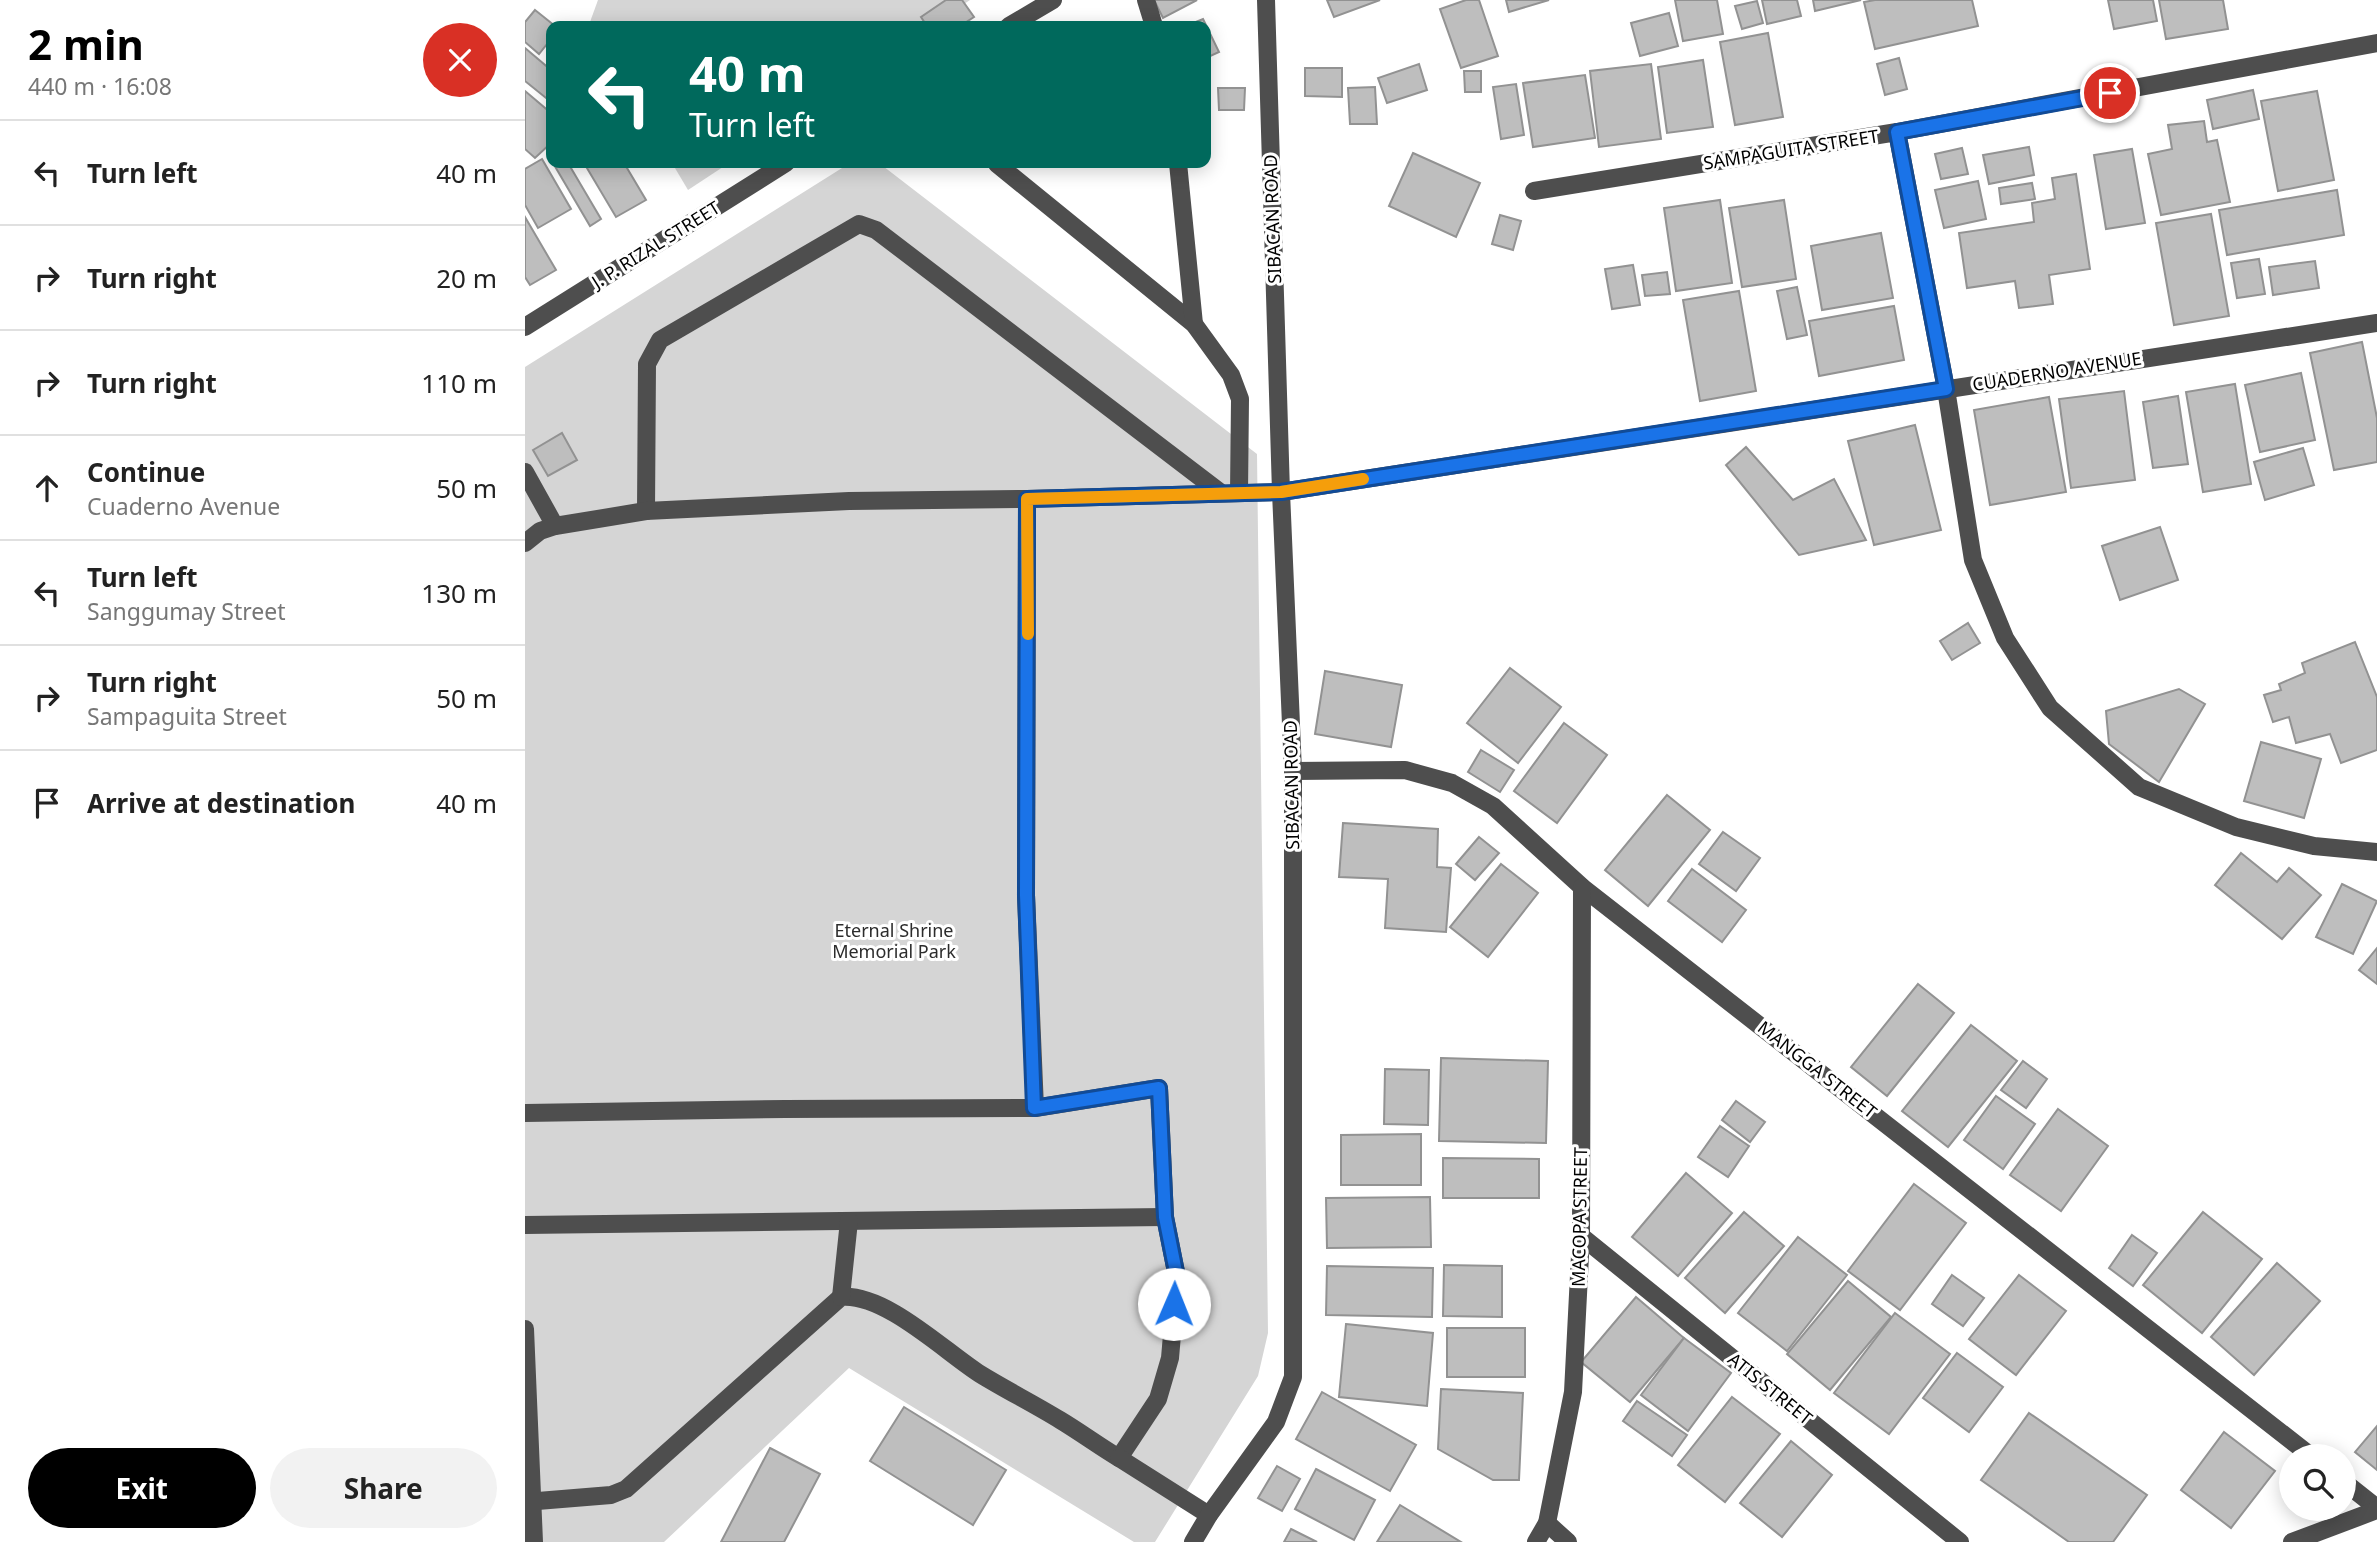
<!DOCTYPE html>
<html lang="en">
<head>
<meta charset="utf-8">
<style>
	:root { --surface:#fff; --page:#f2f2f2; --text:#222; --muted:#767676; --line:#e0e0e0; --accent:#000 }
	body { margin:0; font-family:"Noto Sans",sans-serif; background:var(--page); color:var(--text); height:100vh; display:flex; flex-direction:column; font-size:26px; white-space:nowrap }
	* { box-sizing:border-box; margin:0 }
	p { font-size:23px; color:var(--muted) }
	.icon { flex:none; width:38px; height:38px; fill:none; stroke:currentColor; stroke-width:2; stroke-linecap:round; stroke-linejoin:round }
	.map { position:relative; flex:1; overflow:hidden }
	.details { display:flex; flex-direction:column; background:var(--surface); width:525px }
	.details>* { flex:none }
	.top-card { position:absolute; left:21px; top:21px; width:665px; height:147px; border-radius:14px; box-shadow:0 4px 18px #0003; background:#00695c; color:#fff; overflow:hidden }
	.tools { position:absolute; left:1754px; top:1444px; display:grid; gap:14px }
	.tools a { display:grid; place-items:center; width:77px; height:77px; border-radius:50%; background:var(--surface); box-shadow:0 4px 18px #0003; font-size:35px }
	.pin { position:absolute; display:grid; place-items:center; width:60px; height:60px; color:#fff; margin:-30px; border:4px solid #fff; border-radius:50%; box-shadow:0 2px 7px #0007 }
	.me { position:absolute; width:77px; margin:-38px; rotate:1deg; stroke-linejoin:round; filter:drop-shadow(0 0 5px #0008) }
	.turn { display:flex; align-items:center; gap:24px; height:147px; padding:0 28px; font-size:32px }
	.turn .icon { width:91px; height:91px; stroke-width:2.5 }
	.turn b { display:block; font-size:49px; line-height:60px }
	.round { display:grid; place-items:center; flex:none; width:74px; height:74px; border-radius:37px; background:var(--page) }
	.overview { display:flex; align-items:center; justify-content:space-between; height:119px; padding:0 28px }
	h1 { font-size:42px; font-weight:700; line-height:52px; color:var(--accent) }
	.action { display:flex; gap:14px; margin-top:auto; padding:14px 28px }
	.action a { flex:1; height:80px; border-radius:42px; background:var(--accent); color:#fff; font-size:28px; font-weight:700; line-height:80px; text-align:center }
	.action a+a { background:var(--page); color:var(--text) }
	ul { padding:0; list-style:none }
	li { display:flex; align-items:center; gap:21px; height:105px; padding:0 28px; border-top:2px solid var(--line) }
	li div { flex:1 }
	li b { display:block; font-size:26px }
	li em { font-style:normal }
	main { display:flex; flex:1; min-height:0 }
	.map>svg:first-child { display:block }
	.green { fill:#d5d5d5 }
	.building { fill:#bebebe; stroke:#929292; stroke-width:2 }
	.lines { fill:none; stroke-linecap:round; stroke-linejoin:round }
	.minor { stroke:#4e4e4e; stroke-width:18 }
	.route-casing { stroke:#114b97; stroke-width:18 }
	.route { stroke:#1a73e8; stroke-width:12 }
	.slow { stroke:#f59e0b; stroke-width:12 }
	.labels { text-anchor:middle; stroke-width:6; stroke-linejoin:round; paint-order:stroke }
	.street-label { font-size:18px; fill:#000; stroke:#fff }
	.park-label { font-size:18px; fill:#2c2c2c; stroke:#fff }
</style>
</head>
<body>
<main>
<section class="details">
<div class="overview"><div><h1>2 min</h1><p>440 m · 16:08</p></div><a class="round" style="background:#d93025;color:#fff"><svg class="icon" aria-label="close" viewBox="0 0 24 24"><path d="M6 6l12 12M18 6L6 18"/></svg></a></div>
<ul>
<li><svg class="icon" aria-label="left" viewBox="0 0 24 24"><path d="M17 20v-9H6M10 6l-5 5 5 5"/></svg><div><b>Turn left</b></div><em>40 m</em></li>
<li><svg class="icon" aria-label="right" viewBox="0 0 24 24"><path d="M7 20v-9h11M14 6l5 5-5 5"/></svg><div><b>Turn right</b></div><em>20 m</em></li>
<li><svg class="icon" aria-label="right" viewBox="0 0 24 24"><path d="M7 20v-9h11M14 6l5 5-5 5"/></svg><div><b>Turn right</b></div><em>110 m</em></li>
<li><svg class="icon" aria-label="ahead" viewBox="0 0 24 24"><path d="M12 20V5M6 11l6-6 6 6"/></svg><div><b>Continue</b><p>Cuaderno Avenue</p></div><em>50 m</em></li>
<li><svg class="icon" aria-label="left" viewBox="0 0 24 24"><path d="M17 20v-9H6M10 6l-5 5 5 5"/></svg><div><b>Turn left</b><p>Sanggumay Street</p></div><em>130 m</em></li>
<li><svg class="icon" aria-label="right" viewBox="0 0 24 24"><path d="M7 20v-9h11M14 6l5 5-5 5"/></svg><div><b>Turn right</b><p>Sampaguita Street</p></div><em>50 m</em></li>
<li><svg class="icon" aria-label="arrive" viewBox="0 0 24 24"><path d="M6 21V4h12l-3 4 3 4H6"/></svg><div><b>Arrive at destination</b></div><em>40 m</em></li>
</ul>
<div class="action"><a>Exit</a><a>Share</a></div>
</section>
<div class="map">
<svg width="1852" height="1542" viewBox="0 0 1852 1542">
	<rect width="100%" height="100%" fill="#fff"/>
	<g class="green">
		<path d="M73 0H445L406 26H67L65 22Z"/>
		<path d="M147 163H204L163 190Z"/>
		<path d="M325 163H354L732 454 743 1333 733 1376 630 1542H609L324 1368 139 1542H0V367Z"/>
	</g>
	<g class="building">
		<path d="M421 0H437L449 17 435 26H402L396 17Z"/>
		<path d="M629 0H672L638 18Z"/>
		<path d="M802 0H855L809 17Z"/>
		<path d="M941 0H954L973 56 936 68 915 9Z"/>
		<path d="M981 0H1024L984 12Z"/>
		<path d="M1150 0H1192L1198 34 1158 41Z"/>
		<path d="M1237 0H1272L1276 16 1242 24Z"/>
		<path d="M1288 0H1336L1290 11Z"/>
		<path d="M1350 0H1447L1453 26 1350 49 1339 2Z"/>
		<path d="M1583 0H1628L1632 21 1589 29Z"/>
		<path d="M1634 0H1698L1703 29 1641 39Z"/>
		<path d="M1232 1 1238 23 1217 29 1210 6Z"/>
		<path d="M10 10 30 26H26V39L14 54 0 42V22Z"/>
		<path d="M1144 13 1153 46 1115 56 1106 23Z"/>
		<path d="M678 19 694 52 681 58V26H661Z"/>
		<path d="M1243 33 1258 117 1210 125 1195 42Z"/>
		<path d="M0 48 26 70V102L0 81Z"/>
		<path d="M1374 58 1382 89 1360 95 1352 64Z"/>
		<path d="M1178 60 1188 127 1142 133 1133 67Z"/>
		<path d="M894 64 902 90 862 103 853 78Z"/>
		<path d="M1126 64 1136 139 1074 147 1065 71Z"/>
		<path d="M780 68H817V97L780 96Z"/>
		<path d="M939 71H956V92H940Z"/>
		<path d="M1060 75 1070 138 1008 147 998 83Z"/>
		<path d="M991 84 999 135 976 139 968 87Z"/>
		<path d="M850 87 852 124H825L823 88Z"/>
		<path d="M693 88H720L719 110H694Z"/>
		<path d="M1728 90 1734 119 1688 129 1682 100Z"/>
		<path d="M0 91 26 113V143L10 158 0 149Z"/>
		<path d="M1792 91 1809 180 1753 191 1736 101Z"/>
		<path d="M1679 121 1682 142 1692 140 1705 202 1636 215 1623 154 1647 149 1643 125Z"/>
		<path d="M1504 147 1509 175 1464 184 1458 155Z"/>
		<path d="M1437 148 1443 174 1416 179 1410 154Z"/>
		<path d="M1607 149 1620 223 1581 229 1569 155Z"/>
		<path d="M888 153 955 183 931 237 864 206Z"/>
		<path d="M17 159 46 209 13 228 0 205V169Z"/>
		<path d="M28 163H43L76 219 65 226Z"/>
		<path d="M59 163H99L121 200 91 217Z"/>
		<path d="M1551 174 1565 269 1524 275 1528 304 1494 308 1490 281 1442 288 1434 233 1509 222 1507 203 1530 199 1527 178Z"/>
		<path d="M1453 181 1461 219 1419 228 1410 190Z"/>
		<path d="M1507 183 1510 199 1476 204 1474 188Z"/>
		<path d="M1812 190 1819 235 1702 255 1694 210Z"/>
		<path d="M1195 200 1207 283 1151 291 1139 208Z"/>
		<path d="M1259 200 1271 279 1217 287 1204 208Z"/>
		<path d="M1686 214 1704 316 1649 325 1631 223Z"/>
		<path d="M975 215 996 221 988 250 967 244Z"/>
		<path d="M0 217 31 270 5 285 0 277Z"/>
		<path d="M1356 233 1368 298 1297 310 1286 246Z"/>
		<path d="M1734 259 1740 294 1712 298 1706 263Z"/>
		<path d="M1790 261 1794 288 1748 295 1744 267Z"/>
		<path d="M1108 265 1115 305 1087 309 1080 269Z"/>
		<path d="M1142 272 1145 294 1120 296 1117 275Z"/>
		<path d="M1272 287 1282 335 1262 339 1252 291Z"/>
		<path d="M1214 291 1231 391 1175 401 1158 300Z"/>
		<path d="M1369 306 1379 360 1294 376 1284 321Z"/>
		<path d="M1837 342 1852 418V462L1809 470 1785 353Z"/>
		<path d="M1776 373 1790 440 1735 452 1720 385Z"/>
		<path d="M1710 384 1726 484 1678 492 1661 392Z"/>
		<path d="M1599 391 1610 480 1546 488 1534 399Z"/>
		<path d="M1653 396 1663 464 1628 468 1618 402Z"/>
		<path d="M1524 397 1541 492 1465 505 1449 410Z"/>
		<path d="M1390 425 1416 530 1349 545 1323 441Z"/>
		<path d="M37 433 52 460 23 476 8 450Z"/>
		<path d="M1221 447 1268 500 1309 479 1341 540 1274 555 1201 465Z"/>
		<path d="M1778 448 1789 485 1740 500 1729 462Z"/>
		<path d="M1635 527 1653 580 1595 600 1577 546Z"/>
		<path d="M1443 623 1455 643 1427 660 1415 641Z"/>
		<path d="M1830 642 1852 697V750L1816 763 1805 734 1771 743 1764 717 1748 722 1739 695 1756 690 1754 684 1780 673 1777 663Z"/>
		<path d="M985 668 1036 707 993 763 942 723Z"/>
		<path d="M800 671 877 685 866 747 790 734Z"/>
		<path d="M1654 689 1680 704 1634 782 1584 744 1581 711Z"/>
		<path d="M1039 723 1082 755 1032 823 989 791Z"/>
		<path d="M1736 742 1796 759 1779 818 1719 801Z"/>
		<path d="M956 750 989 770 975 792 943 772Z"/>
		<path d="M1142 795 1185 830 1123 906 1080 870Z"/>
		<path d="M818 823 913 829 912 867 926 868 921 932 860 928 863 879 814 877Z"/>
		<path d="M1198 832 1235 858 1211 891 1174 864Z"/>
		<path d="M954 837 974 853 950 880 931 864Z"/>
		<path d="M1716 853 1752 882 1764 868 1796 895 1757 939 1690 885Z"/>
		<path d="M976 864 1013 893 963 957 925 927Z"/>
		<path d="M1167 869 1221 910 1197 942 1143 901Z"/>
		<path d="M1817 884 1852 901 1828 954 1791 937Z"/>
		<path d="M1852 948V984L1834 970Z"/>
		<path d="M1393 984 1429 1013 1362 1096 1326 1067Z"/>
		<path d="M1446 1025 1492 1061 1423 1147 1377 1111Z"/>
		<path d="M916 1058 1023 1061 1021 1143 914 1141Z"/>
		<path d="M1498 1061 1522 1079 1501 1108 1476 1090Z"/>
		<path d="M860 1069 904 1070 903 1125 859 1124Z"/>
		<path d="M1471 1096 1510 1124 1478 1169 1439 1140Z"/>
		<path d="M1211 1101 1240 1122 1225 1142 1197 1120Z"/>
		<path d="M1533 1109 1583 1146 1536 1211 1485 1175Z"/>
		<path d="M1195 1126 1224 1146 1203 1177 1173 1157Z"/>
		<path d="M896 1134V1185H816V1135Z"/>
		<path d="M918 1158 1014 1159V1198H918Z"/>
		<path d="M1161 1173 1207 1213 1153 1276 1107 1237Z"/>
		<path d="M1389 1184 1441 1223 1375 1310 1323 1271Z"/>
		<path d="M905 1197 906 1247 802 1248 801 1198Z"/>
		<path d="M1219 1212 1259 1246 1200 1313 1160 1278Z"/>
		<path d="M1678 1212 1737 1259 1677 1333 1618 1285Z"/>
		<path d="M1607 1235 1632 1253 1608 1286 1584 1268Z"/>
		<path d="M1273 1237 1322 1275 1262 1351 1213 1313Z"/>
		<path d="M1752 1263 1795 1301 1729 1375 1686 1337Z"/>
		<path d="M919 1265 977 1266V1317L918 1316Z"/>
		<path d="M802 1266 908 1268 907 1317 801 1315Z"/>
		<path d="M1427 1275 1459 1298 1438 1326 1407 1304Z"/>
		<path d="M1494 1275 1541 1311 1491 1375 1444 1339Z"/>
		<path d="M1323 1281 1366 1317 1305 1390 1262 1354Z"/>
		<path d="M1111 1297 1159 1338 1105 1402 1056 1362Z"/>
		<path d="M1370 1313 1425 1354 1364 1434 1309 1393Z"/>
		<path d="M821 1324 908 1333 902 1406 814 1397Z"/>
		<rect x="922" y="1328" width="78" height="49"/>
		<path d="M1159 1338 1206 1373 1163 1431 1116 1395Z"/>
		<path d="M1432 1353 1478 1387 1444 1432 1398 1398Z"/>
		<path d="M916 1389 998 1393 994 1480H968L913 1449Z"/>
		<path d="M797 1392 891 1445 865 1491 771 1439Z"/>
		<path d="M1207 1397 1255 1434 1200 1502 1153 1465Z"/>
		<path d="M1112 1401 1162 1435 1147 1456 1098 1421Z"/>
		<path d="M379 1407 481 1470 448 1525 345 1461Z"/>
		<path d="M1504 1413 1622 1495 1588 1542H1544L1456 1480Z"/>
		<path d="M1852 1426V1470L1830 1452Z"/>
		<path d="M1699 1432 1750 1471 1706 1528 1656 1490Z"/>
		<path d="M1266 1441 1307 1475 1257 1537 1215 1503Z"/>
		<path d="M245 1448 295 1474 259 1542H196Z"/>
		<path d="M752 1466 775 1479 757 1511 733 1498Z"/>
		<path d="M791 1469 850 1500 829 1540 770 1509Z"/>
		<path d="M875 1505 936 1542H852Z"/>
		<path d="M766 1529 792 1542H759Z"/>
	</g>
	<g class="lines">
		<g class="minor">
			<path d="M621 0 629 26"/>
			<path d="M484 26 528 0"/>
			<path d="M1372 132 1421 389 1448 560 1480 638 1525 708 1614 787 1711 827 1789 846 1852 852"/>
			<path d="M474 163 472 164 669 324 706 375 715 399 714 493"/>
			<path d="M653 163 669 324"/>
			<path d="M1009 191 1372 132 1852 43"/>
			<path d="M0 327 261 163"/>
			<path d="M0 472 30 526"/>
			<path d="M502 499 501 895 510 1108"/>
			<path d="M121 511 122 364 135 340 334 224 351 230 696 493"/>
			<path d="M0 543 15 531 30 526 121 511 324 501 502 499 756 492 1852 323"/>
			<path d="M768 771 880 770 927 783 968 806 1057 887 1786 1456"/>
			<path d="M0 1113 260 1109 510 1108 634 1088 640 1217 652 1277 645 1358 633 1399 594 1458C574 1446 555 1432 535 1420 509 1404 481 1390 455 1374 419 1351 360 1293 316 1297L101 1489 86 1495 0 1502"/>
			<path d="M0 1225 640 1217"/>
			<path d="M1056 1236 1435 1542"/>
			<path d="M316 1297 324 1221"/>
			<path d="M0 1329 9 1542"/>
			<path d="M594 1458 684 1515"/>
			<path d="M1818 1481 1852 1508"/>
			<path d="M1022 1523 1043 1542"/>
			<path d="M668 1542 684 1515 751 1422 768 1377V771L756 492 741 0"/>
			<path d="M1011 1542 1022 1523 1048 1392 1056 1236 1057 887"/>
			<path d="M1767 1542 1852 1510"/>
		</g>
	</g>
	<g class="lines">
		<g class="route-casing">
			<path id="route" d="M649 1304 652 1277 640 1217 634 1088 509 1108 501 895 502 499 756 492 1421 389 1372 132 1585 93"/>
		</g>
		<use href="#route" class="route"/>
		<path class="slow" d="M503 634 502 499 756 492 838 479"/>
	</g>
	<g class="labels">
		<g class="street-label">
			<text transform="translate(1266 150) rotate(-9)" y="6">SAMPAGUITA STREET</text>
			<text transform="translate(748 219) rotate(-92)" y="6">SIBACAN ROAD</text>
			<text transform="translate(131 245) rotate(-32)" y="6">J. P. RIZAL STREET</text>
			<text transform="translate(1532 372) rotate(-9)" y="6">CUADERNO AVENUE</text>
			<text transform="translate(767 785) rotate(-91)" y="6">SIBACAN ROAD</text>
			<text transform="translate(1292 1070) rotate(38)" y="6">MANGGA STREET</text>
			<text transform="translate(1055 1217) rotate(-89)" y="6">MACOPA STREET</text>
			<text transform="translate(1245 1389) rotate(39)" y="6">ATIS STREET</text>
		</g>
		<g class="park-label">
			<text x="369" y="937">Eternal Shrine<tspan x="369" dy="21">Memorial Park</tspan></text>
		</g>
	</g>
</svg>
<div class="tools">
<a><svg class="icon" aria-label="search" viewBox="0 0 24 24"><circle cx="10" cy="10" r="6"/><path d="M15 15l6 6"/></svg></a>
</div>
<div class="pin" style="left:1585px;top:93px;background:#d93025"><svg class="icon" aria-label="arrive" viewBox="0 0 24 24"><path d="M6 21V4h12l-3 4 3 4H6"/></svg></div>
<svg class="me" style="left:649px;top:1304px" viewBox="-20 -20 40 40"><circle r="19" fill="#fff"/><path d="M0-13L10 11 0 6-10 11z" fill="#1a73e8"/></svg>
<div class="top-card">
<div class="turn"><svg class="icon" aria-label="left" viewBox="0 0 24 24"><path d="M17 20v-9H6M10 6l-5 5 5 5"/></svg><div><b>40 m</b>Turn left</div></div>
</div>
</div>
</main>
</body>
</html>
